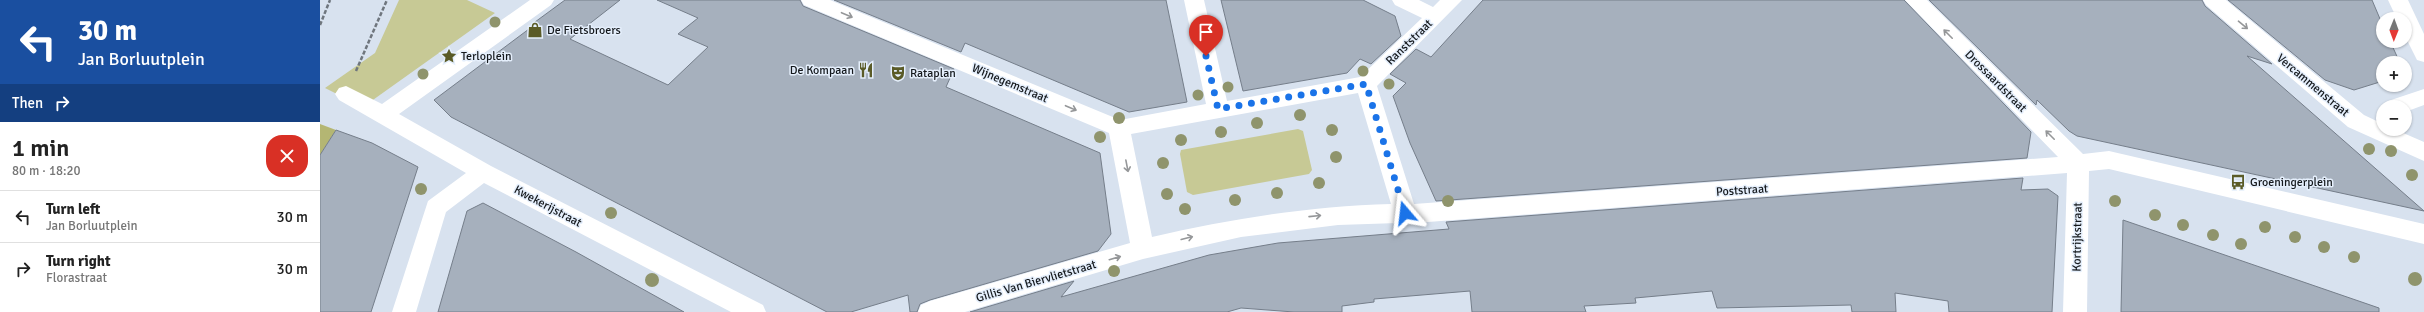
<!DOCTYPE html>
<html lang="en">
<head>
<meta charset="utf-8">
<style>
	:root { --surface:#fff; --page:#f6f6f6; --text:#222; --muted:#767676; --line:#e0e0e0 }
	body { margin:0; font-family:Signika,sans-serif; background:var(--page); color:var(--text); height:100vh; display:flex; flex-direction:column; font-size:15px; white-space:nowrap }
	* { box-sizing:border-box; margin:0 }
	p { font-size:13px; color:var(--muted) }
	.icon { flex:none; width:22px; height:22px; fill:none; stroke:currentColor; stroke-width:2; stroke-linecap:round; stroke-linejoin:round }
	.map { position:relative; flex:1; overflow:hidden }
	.details { display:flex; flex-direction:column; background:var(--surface); width:320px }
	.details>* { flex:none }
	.banner { background:#1a4fa0; color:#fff; overflow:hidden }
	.needle { width:26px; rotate:181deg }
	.buttons { position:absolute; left:2056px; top:12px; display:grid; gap:8px }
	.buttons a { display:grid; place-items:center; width:36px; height:36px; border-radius:50%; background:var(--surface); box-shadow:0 1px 3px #0004; font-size:20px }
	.pin { position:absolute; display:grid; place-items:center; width:34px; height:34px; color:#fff; margin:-41px -17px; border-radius:50% 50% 50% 0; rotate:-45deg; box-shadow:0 0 4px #0007 }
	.pin .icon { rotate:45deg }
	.me { position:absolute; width:44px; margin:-22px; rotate:343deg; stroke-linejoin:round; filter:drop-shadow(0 0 3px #0008) }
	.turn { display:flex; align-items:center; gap:14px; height:84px; padding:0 12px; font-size:18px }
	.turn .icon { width:52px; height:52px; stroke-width:2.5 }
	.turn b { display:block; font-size:28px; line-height:34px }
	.then { display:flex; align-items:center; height:38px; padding:0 12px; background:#0003; gap:8px; font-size:15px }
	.round { display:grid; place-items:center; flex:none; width:42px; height:42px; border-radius:16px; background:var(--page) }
	.headline { display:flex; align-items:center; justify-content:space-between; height:68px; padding:0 12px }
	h1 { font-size:24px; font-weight:600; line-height:30px }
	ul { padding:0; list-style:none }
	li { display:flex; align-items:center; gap:12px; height:52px; padding:0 12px; border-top:1px solid var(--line) }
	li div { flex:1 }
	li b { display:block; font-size:15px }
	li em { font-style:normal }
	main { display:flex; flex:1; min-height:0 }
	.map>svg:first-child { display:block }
	.green { fill:#c7c995 }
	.forest { fill:#b4b673 }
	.building { fill:#a6b0bd; stroke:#757e8a }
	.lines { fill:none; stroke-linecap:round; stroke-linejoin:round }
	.path { stroke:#6f767e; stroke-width:2.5; stroke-dasharray:4 2; stroke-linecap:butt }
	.minor { fill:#fff; fill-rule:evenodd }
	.tree { fill:#8f946c }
	.oneway { stroke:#959799 }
	.route { stroke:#1a73e8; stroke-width:7; stroke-dasharray:0 12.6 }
	.labels { text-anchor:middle; stroke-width:3; stroke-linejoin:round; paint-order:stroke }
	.poi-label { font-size:12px; fill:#14181c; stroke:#e5effc; text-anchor:start }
	.street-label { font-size:12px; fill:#14181c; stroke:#e5effc }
</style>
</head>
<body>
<main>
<section class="details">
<div class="banner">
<div class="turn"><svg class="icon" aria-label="left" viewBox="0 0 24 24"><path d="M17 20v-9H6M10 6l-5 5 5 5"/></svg><div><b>30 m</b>Jan Borluutplein</div></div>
<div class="then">Then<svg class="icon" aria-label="right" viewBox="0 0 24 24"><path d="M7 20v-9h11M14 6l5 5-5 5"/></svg></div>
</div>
<div class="headline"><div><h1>1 min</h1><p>80 m · 18:20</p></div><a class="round" style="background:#d93025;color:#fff"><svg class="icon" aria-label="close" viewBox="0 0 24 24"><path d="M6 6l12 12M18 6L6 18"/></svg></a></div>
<ul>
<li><svg class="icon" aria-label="left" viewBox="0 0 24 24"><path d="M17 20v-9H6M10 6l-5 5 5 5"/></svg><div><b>Turn left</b><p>Jan Borluutplein</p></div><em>30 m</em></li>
<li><svg class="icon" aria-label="right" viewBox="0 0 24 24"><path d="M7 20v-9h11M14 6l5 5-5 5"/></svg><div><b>Turn right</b><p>Florastraat</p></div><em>30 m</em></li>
</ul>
</section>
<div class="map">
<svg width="2104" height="312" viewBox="0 0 2104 312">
	<rect width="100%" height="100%" fill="#d8e2ef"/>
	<g class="green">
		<path d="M79 0H147L175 13 43 107 5 88 55 53Z"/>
		<path d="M978 129 983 131 992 170 989 174 873 195 867 192 860 154 861 150Z"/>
	</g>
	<path class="forest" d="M0 124 16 130 0 155Z"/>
	<g class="building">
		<path d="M245 0H300L250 39 348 85 388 47 358 34 378 18 337 0H480L483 6 634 69 626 87 780 153 791 234 778 251 610 300 600 304 597 312H590L588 295 531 312H507L131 117 114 100 217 23 215 22Z"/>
		<path d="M514 0H846L867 102 809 112 645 43 641 52Z"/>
		<path d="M901 0H1043L1075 16 1081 36 1051 64 1040 59 1027 73 923 91Z"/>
		<path d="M1163 0H1584L1711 132 1707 158 1116 201 1090 143 1073 96 1086 83 1070 74 1096 49 1111 57Z"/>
		<path d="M1609 0H1882L1885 6 1952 64 1927 56 2104 211 1757 136 1749 131 1717 100 1716 105Z"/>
		<path d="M1908 0H2052L2063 26V41H2070L2080 63H2063V81L2034 90 2005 80Z"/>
		<path d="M16 130 52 143 98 167 51 312H0V155Z"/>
		<path d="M1703 178 1701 190 1728 189 1738 196 1732 312H1629L1628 301 1575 293 1576 312H1532L1531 305 1397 308 1392 291 1315 298 1316 303 1264 306 1266 312H1152L1150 291 1054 299V302L1022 306V312H974L921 308 907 312H650L754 281 741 297 889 255 958 243 1129 229 1126 222Z"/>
		<path d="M163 203 256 252 364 312H118L147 211Z"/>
		<path d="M1803 220 2059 308V312H1801Z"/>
	</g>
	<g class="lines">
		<g class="path">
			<path d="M0 25 10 0"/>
			<path d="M36 71 67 0"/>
		</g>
		<g class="minor">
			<path d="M210 0H234L231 5 79 114 171 166 443 305 446 312H411L164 183 126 212 96 312H72L108 201 146 173 19 100 15 94 19 88 26 86 62 104Z"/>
			<path d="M481 0H510L800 120 886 104 864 0H884L907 101 1040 77 1102 18 1075 5 1072 0H1099L1113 7 1120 0H1142L1057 86 1094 204 1738 157 1585 0H1607L1763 154 1789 151 2104 224V244L1789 169 1769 171 1767 312H1743L1747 173 1108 222 1018 225 921 237 823 259 645 312H598L601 305 610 301 810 243 789 133 484 5ZM1038 93 1071 204C990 206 911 219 832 237L811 134Z"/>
			<path d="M1883 0H1906L2044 115 2063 124V129H2074L2104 142V161L2028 127 1886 5Z"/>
			<path d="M2068 0H2088L2104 34V62L2097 60 2085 36V19H2077Z"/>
			<path d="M2104 89V105L2085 112V107H2065L2068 101Z"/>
		</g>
	</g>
	<g class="tree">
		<circle cx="175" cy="22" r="5.5"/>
		<circle cx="1043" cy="71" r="5.5"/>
		<circle cx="103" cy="74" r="5.5"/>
		<circle cx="1069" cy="84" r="5.5"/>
		<circle cx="908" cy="87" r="5.5"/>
		<circle cx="878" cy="95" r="5.5"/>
		<circle cx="980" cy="115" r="6"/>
		<circle cx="799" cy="118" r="6"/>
		<circle cx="937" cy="123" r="6"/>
		<circle cx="1012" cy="130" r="6"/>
		<circle cx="901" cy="132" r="6"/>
		<circle cx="780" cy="137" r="6"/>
		<circle cx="861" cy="140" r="6"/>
		<circle cx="2049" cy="149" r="6"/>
		<circle cx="2071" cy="151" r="6"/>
		<circle cx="1016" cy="157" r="6"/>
		<circle cx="843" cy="163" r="6"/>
		<circle cx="2092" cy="175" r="6"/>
		<circle cx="999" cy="183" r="6"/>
		<circle cx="101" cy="189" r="6"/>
		<circle cx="957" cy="193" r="6"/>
		<circle cx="847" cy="194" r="6"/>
		<circle cx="915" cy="200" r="6"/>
		<circle cx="1128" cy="201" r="6"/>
		<circle cx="1795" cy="201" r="6"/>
		<circle cx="865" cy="209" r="6"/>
		<circle cx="291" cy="213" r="6"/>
		<circle cx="1835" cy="215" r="6"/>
		<circle cx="1863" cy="225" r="6"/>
		<circle cx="1945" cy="227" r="6"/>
		<circle cx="1893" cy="235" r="6"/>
		<circle cx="1975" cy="237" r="6"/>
		<circle cx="1921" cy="244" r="6"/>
		<circle cx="2004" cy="247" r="6"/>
		<circle cx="2034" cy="257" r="6"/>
		<circle cx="794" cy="271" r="6"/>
		<circle cx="2095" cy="279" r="7"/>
		<circle cx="332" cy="280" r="7"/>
	</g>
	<defs><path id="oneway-shaft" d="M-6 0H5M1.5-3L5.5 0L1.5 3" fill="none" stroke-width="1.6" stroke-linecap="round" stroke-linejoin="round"/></defs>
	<g class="oneway">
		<use href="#oneway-shaft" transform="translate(527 15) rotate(23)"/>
		<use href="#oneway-shaft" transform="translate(1923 25) rotate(40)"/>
		<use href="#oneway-shaft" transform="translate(1628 34) rotate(-135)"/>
		<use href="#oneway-shaft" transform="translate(751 108) rotate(23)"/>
		<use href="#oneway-shaft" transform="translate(1730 135) rotate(-135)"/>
		<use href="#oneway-shaft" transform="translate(807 166) rotate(79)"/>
		<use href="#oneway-shaft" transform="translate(995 216) rotate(-6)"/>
		<use href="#oneway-shaft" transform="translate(867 238) rotate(-14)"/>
		<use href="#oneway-shaft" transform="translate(795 258) rotate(-16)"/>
	</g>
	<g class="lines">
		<path class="route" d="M886 56 898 109 1046 84 1085 213"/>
	</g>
	<defs>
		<g id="shop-bare" transform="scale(1.2)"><path d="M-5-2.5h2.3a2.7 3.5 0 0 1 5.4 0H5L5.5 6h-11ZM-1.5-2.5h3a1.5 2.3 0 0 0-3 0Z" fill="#5a5b27" stroke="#e5effc" stroke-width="2.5" paint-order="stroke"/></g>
		<g id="sight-bare" transform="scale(1.2)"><path d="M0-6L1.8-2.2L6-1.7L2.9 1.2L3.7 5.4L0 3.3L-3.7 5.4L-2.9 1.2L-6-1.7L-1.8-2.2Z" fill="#5a5b27" stroke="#e5effc" stroke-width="2.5" paint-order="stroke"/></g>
		<g id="restaurant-bare" transform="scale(1.2)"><path d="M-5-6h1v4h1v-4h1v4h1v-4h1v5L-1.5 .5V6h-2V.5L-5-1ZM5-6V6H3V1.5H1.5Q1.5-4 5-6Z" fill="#5a5b27" stroke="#e5effc" stroke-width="2.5" paint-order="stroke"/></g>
		<g id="theatre-bare" transform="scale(1.2)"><path d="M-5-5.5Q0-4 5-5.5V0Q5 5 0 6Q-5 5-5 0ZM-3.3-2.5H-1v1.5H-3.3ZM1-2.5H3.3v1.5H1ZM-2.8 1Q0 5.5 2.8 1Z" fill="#5a5b27" stroke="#e5effc" stroke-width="2.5" paint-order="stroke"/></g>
		<g id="bus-bare" transform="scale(1.2)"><path d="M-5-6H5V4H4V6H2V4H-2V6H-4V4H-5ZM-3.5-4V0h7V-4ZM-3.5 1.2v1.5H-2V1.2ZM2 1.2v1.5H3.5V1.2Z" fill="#5a5b27" stroke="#e5effc" stroke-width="2.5" paint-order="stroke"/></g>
	</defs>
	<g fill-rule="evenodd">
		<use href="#shop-bare" x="215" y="30"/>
		<use href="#sight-bare" x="129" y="56"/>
		<use href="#restaurant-bare" x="546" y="70"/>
		<use href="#theatre-bare" x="578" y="73"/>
		<use href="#bus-bare" x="1918" y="182"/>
	</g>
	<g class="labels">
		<g class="poi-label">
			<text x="227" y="34">De Fietsbroers</text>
			<text x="141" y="60">Terloplein</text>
			<text x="534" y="74" text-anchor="end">De Kompaan</text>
			<text x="590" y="77">Rataplan</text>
			<text x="1930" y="186">Groeningerplein</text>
		</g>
		<g class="street-label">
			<text transform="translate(1089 42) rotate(-44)" y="4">Ranststraat</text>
			<text transform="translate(1676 81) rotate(45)" y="4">Drossaardstraat</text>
			<text transform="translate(690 83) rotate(23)" y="4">Wijnegemstraat</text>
			<text transform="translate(1993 85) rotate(40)" y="4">Vercammenstraat</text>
			<text transform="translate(1422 190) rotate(-4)" y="4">Poststraat</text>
			<text transform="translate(228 206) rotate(28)" y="4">Kwekerijstraat</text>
			<text transform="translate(1757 237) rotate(-89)" y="4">Kortrijkstraat</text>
			<text transform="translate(716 281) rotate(-16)" y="4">Gillis Van Biervlietstraat</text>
		</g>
	</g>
</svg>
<div class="buttons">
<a><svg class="needle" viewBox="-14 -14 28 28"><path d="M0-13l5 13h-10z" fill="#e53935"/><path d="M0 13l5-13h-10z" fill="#767676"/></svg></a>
<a>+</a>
<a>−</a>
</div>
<div class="pin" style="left:886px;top:56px;background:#d93025"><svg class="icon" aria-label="arrive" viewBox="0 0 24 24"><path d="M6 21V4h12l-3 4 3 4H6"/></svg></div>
<svg class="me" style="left:1085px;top:213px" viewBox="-20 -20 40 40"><path d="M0-17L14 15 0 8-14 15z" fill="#1a73e8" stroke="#fff" stroke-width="4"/></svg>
</div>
</main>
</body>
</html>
